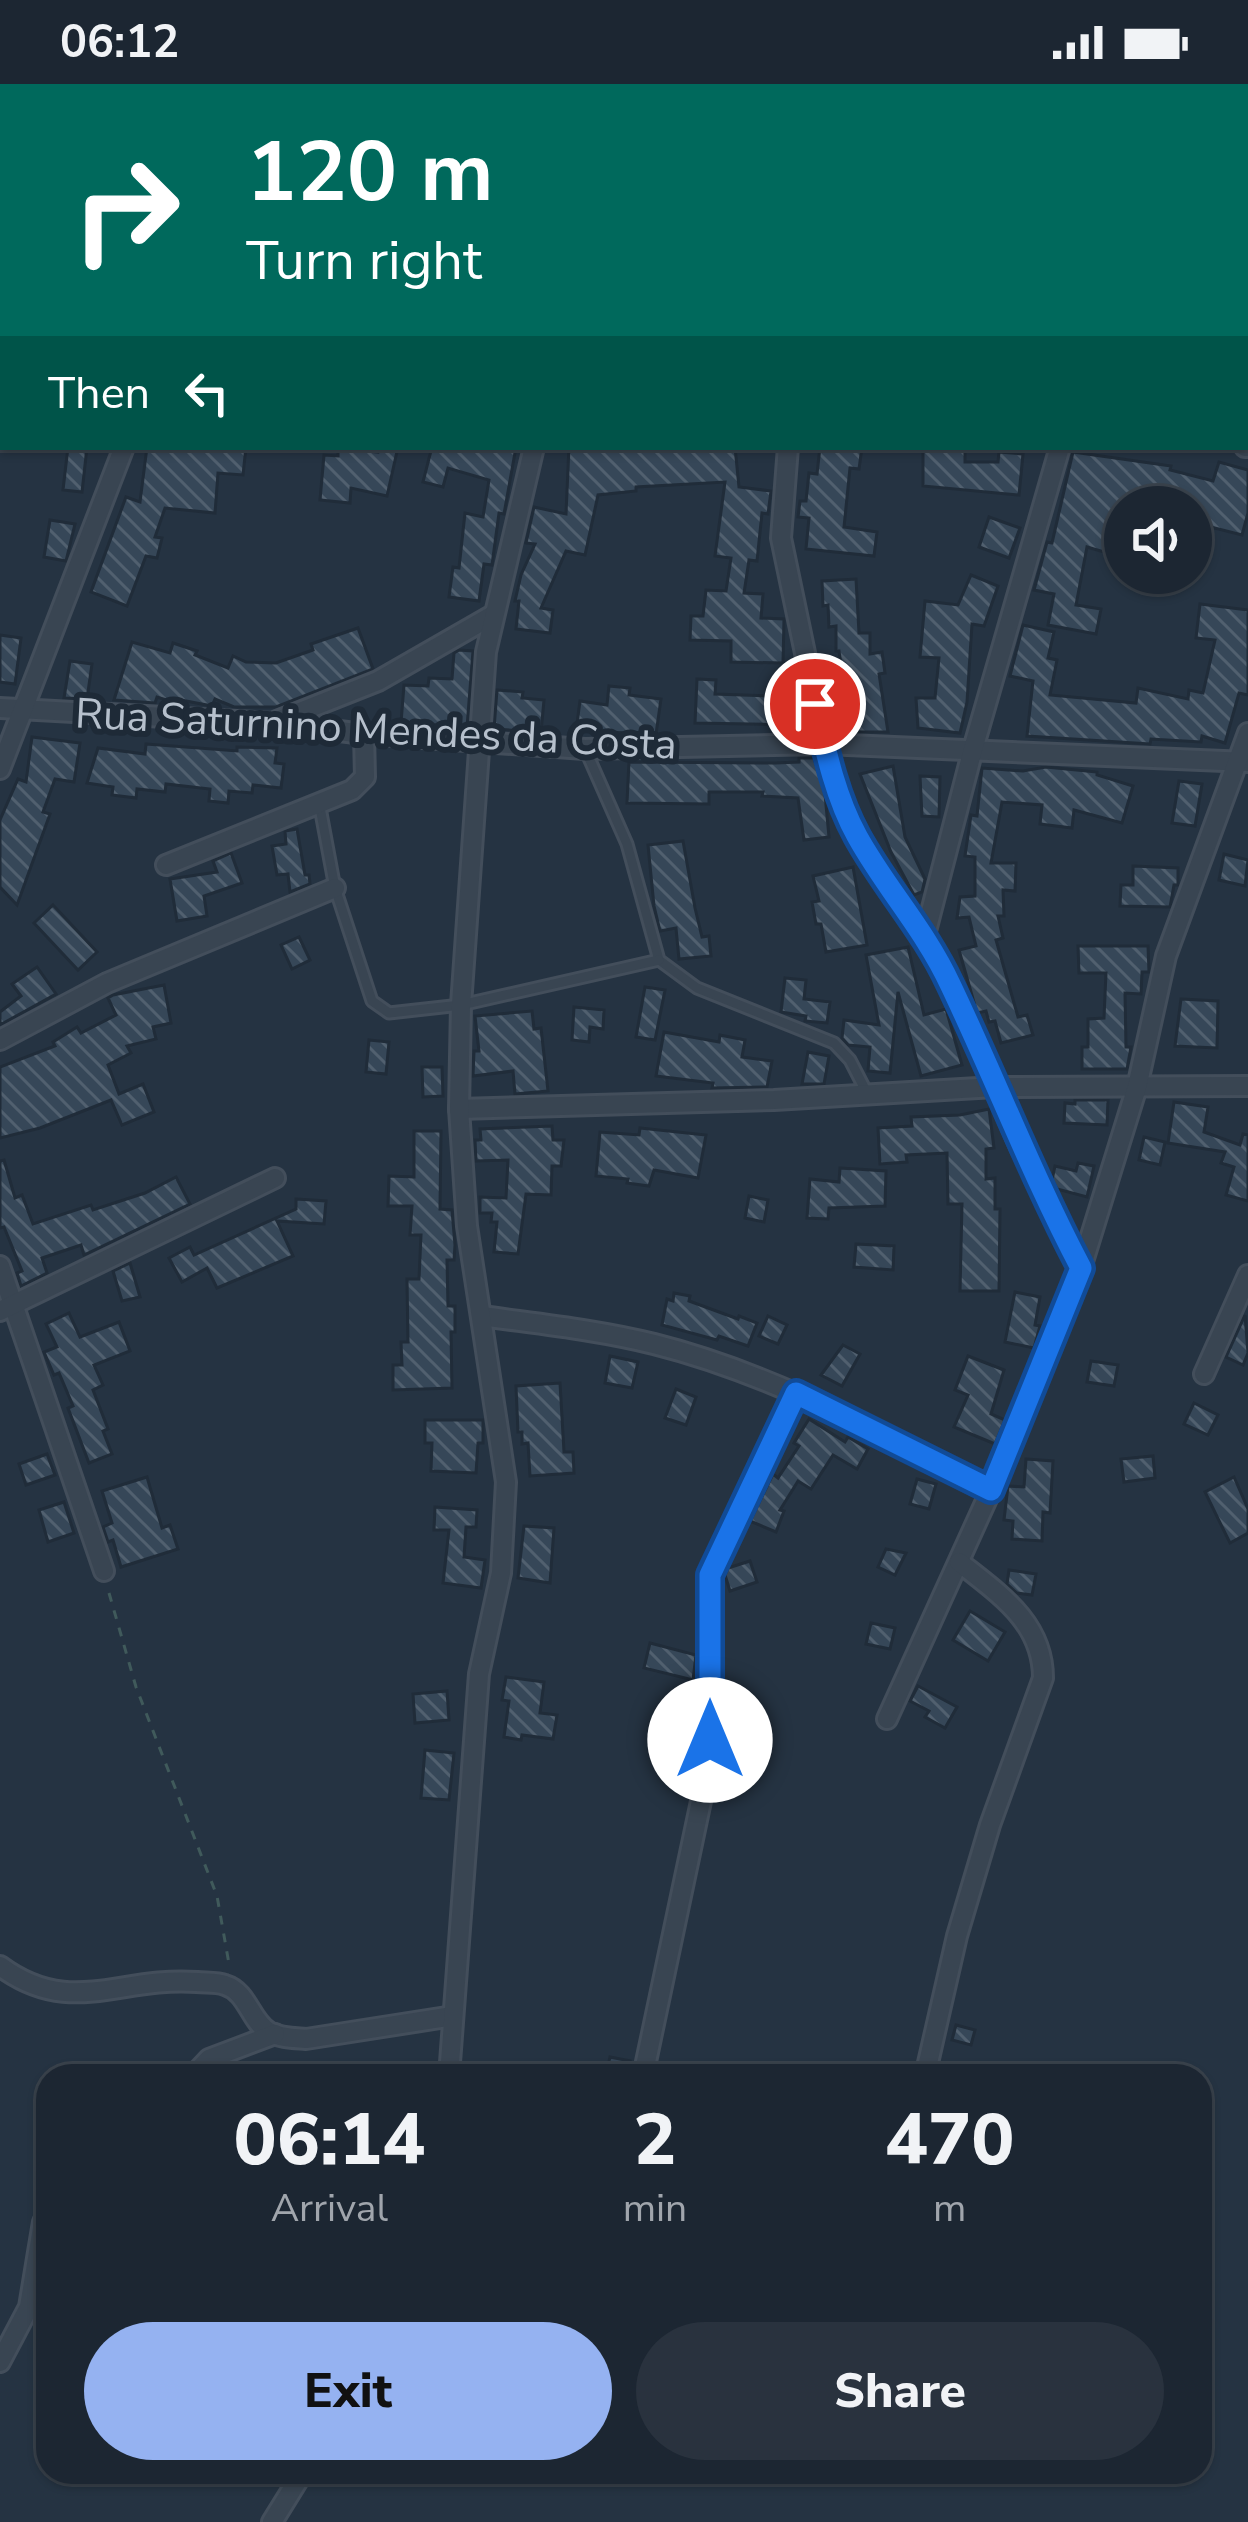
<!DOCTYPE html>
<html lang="en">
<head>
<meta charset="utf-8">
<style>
	:root { --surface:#1c2632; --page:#29323e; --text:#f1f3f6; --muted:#a0a5ac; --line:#3a434d; --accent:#95b2f1 }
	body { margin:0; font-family:"Nunito Sans",sans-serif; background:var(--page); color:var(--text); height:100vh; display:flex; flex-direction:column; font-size:45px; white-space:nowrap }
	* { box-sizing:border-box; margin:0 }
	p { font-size:39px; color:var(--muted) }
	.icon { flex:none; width:66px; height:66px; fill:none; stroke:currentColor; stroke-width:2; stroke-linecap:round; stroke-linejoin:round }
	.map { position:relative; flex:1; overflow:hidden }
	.panel { position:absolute; left:36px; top:1980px; width:1176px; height:420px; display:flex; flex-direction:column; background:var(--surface); border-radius:36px; box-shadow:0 3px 9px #0004,0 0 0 3px var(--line) }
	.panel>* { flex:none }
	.top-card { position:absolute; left:0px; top:0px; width:1248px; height:366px; box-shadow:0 3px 9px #0004,0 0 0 3px var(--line); background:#00695c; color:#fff; overflow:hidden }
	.tools { position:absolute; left:1104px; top:402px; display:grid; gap:24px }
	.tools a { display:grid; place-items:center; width:108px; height:108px; border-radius:50%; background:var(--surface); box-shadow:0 3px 9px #0004,0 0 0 3px var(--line); font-size:60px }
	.pin { position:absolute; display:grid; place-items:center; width:102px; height:102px; color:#fff; margin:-51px; border:6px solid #fff; border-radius:50%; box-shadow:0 3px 12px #0007 }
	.me { position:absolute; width:132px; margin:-66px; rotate:0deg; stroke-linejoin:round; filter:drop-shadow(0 0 9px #0008) }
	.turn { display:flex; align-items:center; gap:42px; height:252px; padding:0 48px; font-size:54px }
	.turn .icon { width:156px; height:156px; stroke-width:2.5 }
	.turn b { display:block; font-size:84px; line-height:102px }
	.then { display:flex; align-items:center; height:114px; padding:0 48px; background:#0003; gap:24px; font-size:45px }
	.eta { display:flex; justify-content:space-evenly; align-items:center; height:204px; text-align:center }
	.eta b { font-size:72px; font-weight:800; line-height:84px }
	.action { display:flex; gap:24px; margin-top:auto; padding:24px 48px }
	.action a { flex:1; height:138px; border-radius:72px; background:var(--accent); color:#111; font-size:48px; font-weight:800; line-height:138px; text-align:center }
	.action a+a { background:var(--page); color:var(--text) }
	.status { display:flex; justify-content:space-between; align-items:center; height:84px; padding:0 60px; background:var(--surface); direction:ltr }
	.status svg { height:33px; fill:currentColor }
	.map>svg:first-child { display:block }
	.building { fill:url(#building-back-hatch); stroke:#202c39; stroke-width:3 }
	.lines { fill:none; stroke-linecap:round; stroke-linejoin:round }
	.lane-casing { stroke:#434e5b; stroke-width:15 }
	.street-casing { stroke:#434e5b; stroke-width:24 }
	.path { stroke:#405a5b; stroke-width:3; stroke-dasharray:9 9; stroke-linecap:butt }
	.lane { stroke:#394552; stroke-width:9 }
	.street { stroke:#394552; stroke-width:18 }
	.route-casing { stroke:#114b97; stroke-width:30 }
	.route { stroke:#1a73e8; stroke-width:21 }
	.labels { text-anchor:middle; stroke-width:12; stroke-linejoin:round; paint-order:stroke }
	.street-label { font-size:42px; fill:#b6c0cc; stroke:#1e2a37 }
</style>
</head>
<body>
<div class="status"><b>06:12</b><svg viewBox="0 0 49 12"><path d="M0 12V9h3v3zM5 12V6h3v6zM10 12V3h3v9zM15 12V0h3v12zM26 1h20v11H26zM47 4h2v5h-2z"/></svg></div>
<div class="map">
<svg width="1248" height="2438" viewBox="0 0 1248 2438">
	<defs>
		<pattern id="building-back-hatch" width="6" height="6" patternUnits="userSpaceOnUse" patternTransform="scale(3)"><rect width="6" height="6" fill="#364758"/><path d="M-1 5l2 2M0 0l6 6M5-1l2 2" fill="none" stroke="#51606f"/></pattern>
	</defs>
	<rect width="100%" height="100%" fill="#253342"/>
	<g class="building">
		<path d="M68 363H87L82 408 63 406Z"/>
		<path d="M147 363H246L243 391 218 389 215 429 165 424 155 453 162 454 157 474 146 472 127 522 91 508 126 413 140 418Z"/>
		<path d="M379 363H398L387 412 351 404 350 419 320 416 324 371 338 372V364L378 368Z"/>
		<path d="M432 363H516L504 430 499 429 492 481 484 480 479 517 449 513 453 483 459 484 465 429 483 433 489 396 448 384 443 403 423 398Z"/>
		<path d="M569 363H735L739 403 771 407 768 430 762 429 757 477 749 476 744 509 763 510 761 534 784 535 783 579 731 578V557L690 556 691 532H703L706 506 726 507 731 474 715 472 725 398 636 403V407L598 411 585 471 566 467 541 524 553 526 550 549 516 545 519 517H515L521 491 535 460 526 459 534 423 566 430Z"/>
		<path d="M820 363H862L859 385 850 384 844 443 877 448 874 472 806 465 809 434 798 433 800 417H806L809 389 817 390Z"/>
		<path d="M923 363H965V378H998L999 368 1023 370 1019 411 923 402Z"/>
		<path d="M1073 368 1171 382 1170 386 1213 397 1219 378 1248 386V429L1242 451 1191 438V423H1178L1180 415 1141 408 1136 423H1125V459L1121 473 1087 463 1076 521 1101 525 1096 550 1048 541 1054 510 1034 506 1047 458 1052 459Z"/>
		<path d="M989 433 1020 444 1009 474 979 463Z"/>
		<path d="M50 436 75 440 66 477 44 473Z"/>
		<path d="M971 491 998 502 984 542 972 540 967 618 960 649 918 644 916 614H935L939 574 920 573 925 517 958 521Z"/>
		<path d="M856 495 859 549H870V570L882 568 885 589 879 590 888 648H855L851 626 857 625 853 593 843 595 839 567H836V542L829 543 828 521 823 522 822 497Z"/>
		<path d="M1200 520 1248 526V611L1239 609 1225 659 1202 652 1201 658 1151 655 1150 660 1027 652 1033 597 1010 592 1023 541 1054 548 1048 574 1057 576 1050 611 1136 619 1138 604 1188 615 1189 606 1203 609 1215 556 1196 554Z"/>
		<path d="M358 544 373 585 276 623H234L215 615 212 622 181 616 180 620 157 613 155 619 114 616 132 558 170 569 173 559 197 567 195 571 228 584 233 572 246 578 276 579 313 566 311 560Z"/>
		<path d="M0 551 21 554 15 600 0 598Z"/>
		<path d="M459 566 473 567 467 643 401 639 404 601 428 602 429 594 452 595 454 569Z"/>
		<path d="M70 577 92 580 87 615 64 614Z"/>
		<path d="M697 595 716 596 715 610 800 613 806 641 695 639Z"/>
		<path d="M609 602 630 604 629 611 661 615 656 650 576 647 580 617 607 621Z"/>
		<path d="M497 606 523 608 522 614 544 616 541 648 494 645Z"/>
		<path d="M32 653 80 659 74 698 55 695 43 728 50 730 17 821 0 803V736L18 695 26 698Z"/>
		<path d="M146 660 237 667V663L277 664 275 679 284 680 281 704 253 701 252 709 229 707 228 719 209 717 210 705 166 700 165 708 137 705 136 714 112 711 113 703 87 699 98 664 145 670Z"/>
		<path d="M799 674H814L825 710 829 753 804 756 798 714 762 712 763 708H709V720L627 719 629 678 775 679 799 678Z"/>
		<path d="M893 682 905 753 925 795 922 808 914 811 891 768 860 690Z"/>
		<path d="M1046 683 1097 688V691L1133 702 1122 739 1074 726 1072 744 1040 740 1042 721 1002 718 991 779H1016L1015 807 1003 806 1004 832H998L1003 854 996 856 1018 933 1027 931 1033 951 1001 959 995 937 989 938 986 927 977 929 959 866 976 862 969 833 957 834 960 813 975 812V773L965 772 971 731 977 732 982 684 1023 687Z"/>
		<path d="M920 692 940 693 939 733 922 732Z"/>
		<path d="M1179 697 1202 700 1195 742 1172 739Z"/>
		<path d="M297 745 305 791H309L310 800 290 808 288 790 277 791 272 762 286 760 285 747Z"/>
		<path d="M683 757 695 824 702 853 709 852 711 872 679 875 676 844 660 847 654 822 648 761Z"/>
		<path d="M231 769 242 799 204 812 207 832 177 837 170 795 217 788 213 777Z"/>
		<path d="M1224 770 1248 776 1245 802 1219 796Z"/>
		<path d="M1133 782 1178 784V801H1174L1170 823 1120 822 1121 801H1133Z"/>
		<path d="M853 783 867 861 826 868 821 840H816L812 818 819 817 813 792Z"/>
		<path d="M53 821 97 868 78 886 34 839Z"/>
		<path d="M299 853 310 876 292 885 281 861Z"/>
		<path d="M1078 862H1148L1149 888H1142L1141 910 1125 909 1126 963H1131L1127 985H1082V963H1088V935L1104 934 1106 889H1079Z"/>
		<path d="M908 863 924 931 946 925 962 981 921 992 898 908 890 989 868 987 870 963 848 961 842 954 844 936 879 941 866 871Z"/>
		<path d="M37 883 56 910 0 941V928L21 912 12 900Z"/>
		<path d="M785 894 806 896 804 915 830 918 827 939 805 937 806 932 781 928Z"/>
		<path d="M164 901 171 939 153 943 156 955 127 962 131 969 108 981 119 1010 143 1000 154 1028 122 1041 111 1016 40 1044 0 1054V983L55 962 53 958 77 943 81 949 116 931 108 914 113 911Z"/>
		<path d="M645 903 665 906 655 956 636 953Z"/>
		<path d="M1181 915 1218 917 1217 964 1175 962Z"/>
		<path d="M574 923 604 926 603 945 590 943 589 958 572 956Z"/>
		<path d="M532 927 534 945 541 944 548 1007 515 1010 513 987 473 992 474 967H479L475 932Z"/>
		<path d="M664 948 719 958 720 951 745 956 742 973 772 977 767 1003 712 1004 713 999 656 992Z"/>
		<path d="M369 956 389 958 386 990 366 988Z"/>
		<path d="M808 968 829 972 824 1000H802Z"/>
		<path d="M422 983H442L443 1012 423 1013Z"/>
		<path d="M1075 1016H1108L1107 1041 1064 1039 1065 1019 1075 1020Z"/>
		<path d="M1174 1018 1208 1023 1204 1048 1240 1061 1243 1050 1248 1051V1117L1226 1111 1234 1083 1221 1079 1225 1068 1168 1059Z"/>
		<path d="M989 1025 994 1064 986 1065V1095L995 1094V1125H1000L999 1207H960L962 1120H948L947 1069 906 1071 907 1078 880 1080 878 1044 912 1042 911 1033 960 1031Z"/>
		<path d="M552 1042 553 1056H564L561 1082H552L551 1111 526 1110 518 1170 494 1168 497 1138H491L492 1129H480V1113L506 1114 508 1076 476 1077 475 1056H481L480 1045Z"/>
		<path d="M640 1044 706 1051 698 1094 654 1086 649 1102 627 1099 628 1095 596 1092 600 1048 639 1051Z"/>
		<path d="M414 1047H441L440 1125 452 1126 455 1161 454 1176H447L448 1222H455V1248H451L452 1304 393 1306V1281H402L401 1258H408L407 1195H419L421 1151H410L412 1122H388L389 1092 414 1093Z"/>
		<path d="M1144 1053 1165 1058 1160 1081 1139 1076Z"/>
		<path d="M4 1076 15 1114 22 1111 33 1140 91 1121 93 1126 145 1109 176 1093 190 1120 84 1171 81 1161 42 1174 47 1189 21 1202 17 1189 22 1187 4 1143 0 1144V1077Z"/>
		<path d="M1078 1079 1094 1082 1087 1113 1057 1105 1052 1096 1055 1082 1076 1087Z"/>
		<path d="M840 1084 886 1087 885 1122 829 1124 828 1135 807 1134 810 1095 839 1098Z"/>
		<path d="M749 1112 768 1116 764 1138 745 1134Z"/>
		<path d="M296 1115 326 1117 324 1140 277 1137 293 1172 217 1204 207 1184 182 1198 169 1174 190 1163 194 1171 296 1125Z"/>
		<path d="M856 1160 894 1162 893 1186 854 1183Z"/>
		<path d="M130 1179 140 1213 122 1217 113 1187Z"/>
		<path d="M1015 1208 1040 1213 1035 1241 1040 1242 1034 1264 1005 1258Z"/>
		<path d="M674 1209 690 1212 689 1217 738 1235 739 1232 757 1239 748 1262 719 1252 717 1256 662 1241 667 1215 673 1217Z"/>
		<path d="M69 1229 80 1253 119 1238 130 1267 94 1281 103 1301 93 1306 108 1345 103 1347 112 1370 89 1379 68 1324 73 1322 59 1289 54 1291 44 1268 57 1263 46 1240Z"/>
		<path d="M1245 1231 1248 1269 1243 1281 1226 1273Z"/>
		<path d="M768 1232 787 1241 778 1260 759 1252Z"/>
		<path d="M843 1261 860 1270 842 1302 821 1291Z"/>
		<path d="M610 1272 638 1278 632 1304 605 1299Z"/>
		<path d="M968 1272 1004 1286 991 1330 1005 1336 995 1360 954 1343 968 1311 955 1306Z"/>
		<path d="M1091 1277 1118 1281 1114 1302 1087 1298Z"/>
		<path d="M560 1299 564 1368H573L574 1389 530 1392 528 1359 522 1360V1348H518L516 1302Z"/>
		<path d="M676 1305 696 1313 686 1341 665 1334Z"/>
		<path d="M1194 1319 1218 1331 1208 1351 1184 1340Z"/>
		<path d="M809 1335 845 1358 848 1353 868 1365 857 1385 833 1371 811 1405 798 1397 780 1426 784 1427 776 1448 750 1437 773 1390 778 1394 799 1362 794 1359Z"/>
		<path d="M425 1336H483V1359H478L476 1389 431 1387 432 1359H425Z"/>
		<path d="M47 1370 55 1391 26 1401 19 1380Z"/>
		<path d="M1153 1372 1155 1394 1124 1398 1121 1375Z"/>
		<path d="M1026 1375 1053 1377 1050 1429 1043 1428 1042 1457 1012 1455 1013 1437 1004 1436 1008 1402 1024 1403Z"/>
		<path d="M147 1393 162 1444 170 1441 178 1465 121 1483 113 1456 108 1458 103 1443 112 1439 102 1407Z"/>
		<path d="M1234 1393 1248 1425V1449L1230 1459 1205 1408Z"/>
		<path d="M917 1395 936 1400 929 1425 910 1420Z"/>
		<path d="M64 1418 74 1449 48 1458 39 1426Z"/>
		<path d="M435 1423 477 1426 476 1443H466L464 1473 485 1476 481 1504 443 1499 449 1446H434Z"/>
		<path d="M524 1442 554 1444 550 1499 518 1494Z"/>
		<path d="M886 1465 906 1469 895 1491 878 1483Z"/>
		<path d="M750 1477 757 1498 730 1507 725 1491 728 1484Z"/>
		<path d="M1009 1486 1036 1490 1032 1511 1017 1509 1007 1500Z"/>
		<path d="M970 1527 1005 1548 988 1577 953 1556Z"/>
		<path d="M871 1539 895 1544 890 1565 866 1560Z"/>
		<path d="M650 1559 696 1571 693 1596 644 1584Z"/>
		<path d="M506 1593 544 1598 540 1629 557 1631 553 1655 522 1651 521 1656 504 1653 509 1617 502 1616Z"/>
		<path d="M918 1602 957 1623 945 1644 925 1633 929 1627 910 1617Z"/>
		<path d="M447 1607 449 1636 415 1639 413 1610Z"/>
		<path d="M667 1649 686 1651 683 1673 664 1671Z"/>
		<path d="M425 1666 454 1669 449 1716 421 1714Z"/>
		<path d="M735 1668 758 1672 754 1695 731 1690Z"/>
		<path d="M956 1941 975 1946 971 1961 952 1956Z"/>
		<path d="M610 1973 630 1977 626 1992H606Z"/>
	</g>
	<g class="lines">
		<g class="lane-casing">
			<g id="lane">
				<path d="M585 665 627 760 659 876 697 904 834 959 850 976 867 1009"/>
				<path d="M319 718 335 804 372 917 389 929 461 921 659 876"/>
			</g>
		</g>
		<g class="street-casing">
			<g id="street">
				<path d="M204 0 247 3"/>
				<path d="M282 3 283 0"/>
				<path d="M625 3 626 0"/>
				<path d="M885 3 886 0"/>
				<path d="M1172 3 1173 0"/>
				<path d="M1245 48 1248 49"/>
				<path d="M0 281H3"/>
				<path d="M0 307H3"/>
				<path d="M1245 337H1248"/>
				<path d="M788 363 781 454 824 660 840 712 855 749 925 851 949 898 1020 1063 1081 1184"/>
				<path d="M1245 363H1248"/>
				<path d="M0 624 273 639 364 650 585 665 824 660 1248 678"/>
				<path d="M277 637 378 597 493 531"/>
				<path d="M0 685 124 363"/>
				<path d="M166 781 352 706 365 693 364 650"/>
				<path d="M925 851 973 665 1060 363"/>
				<path d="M0 956 107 899 335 804"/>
				<path d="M459 1025 774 1016 995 1003 1248 1002"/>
				<path d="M0 1182 104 1487"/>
				<path d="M0 1227 275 1094"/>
				<path d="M482 1232C539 1240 598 1246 654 1260 774 1290 882 1351 991 1406"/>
				<path d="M1204 1290 1248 1191"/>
				<path d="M887 1635 991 1406 1081 1184 1137 1003 1166 872 1248 649"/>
				<path d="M0 1882C70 1934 119 1892 197 1898 206 1899 217 1898 225 1901 248 1908 250 1937 269 1948 280 1954 294 1954 306 1955L453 1932"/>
				<path d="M193 1992 209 1975 275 1950"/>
				<path d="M449 1992 479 1590 501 1489 506 1398 467 1142 459 1025 461 921 486 568 534 363"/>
				<path d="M643 1992 708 1684 710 1491 796 1309"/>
				<path d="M925 1992 957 1852 990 1741 1043 1594C1043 1538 999 1510 959 1478"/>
				<path d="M0 2278 29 2223 43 2138 48 2134"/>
				<path d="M272 2438 303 2388"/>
			</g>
		</g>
		<path class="path" d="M109 1509 136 1603 217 1812 229 1880"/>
		<use href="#lane" class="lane"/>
		<use href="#street" class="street"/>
	</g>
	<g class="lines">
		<g class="route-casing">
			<path id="route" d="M710 1656V1491L796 1309 991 1406 1081 1184C1032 1091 995 994 950 900 925 846 885 803 857 752 835 712 825 664 815 620"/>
		</g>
		<use href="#route" class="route"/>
	</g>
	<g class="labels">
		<g class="street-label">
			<text transform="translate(376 644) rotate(3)" y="15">Rua Saturnino Mendes da Costa</text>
		</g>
	</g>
</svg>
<div class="tools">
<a><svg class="icon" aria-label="sound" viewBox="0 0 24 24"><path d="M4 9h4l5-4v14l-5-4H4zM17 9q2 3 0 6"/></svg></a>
</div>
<div class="pin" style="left:815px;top:620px;background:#d93025"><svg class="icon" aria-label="arrive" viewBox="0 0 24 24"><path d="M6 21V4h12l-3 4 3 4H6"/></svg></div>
<svg class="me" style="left:710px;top:1656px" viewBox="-20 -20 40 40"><circle r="19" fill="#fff"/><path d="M0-13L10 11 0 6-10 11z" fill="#1a73e8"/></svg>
<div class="top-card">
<div class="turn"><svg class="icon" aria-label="right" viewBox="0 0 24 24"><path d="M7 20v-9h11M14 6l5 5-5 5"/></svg><div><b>120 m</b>Turn right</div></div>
<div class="then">Then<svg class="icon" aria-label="left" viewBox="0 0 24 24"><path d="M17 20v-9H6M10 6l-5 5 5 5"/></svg></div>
</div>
<section class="panel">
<div class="eta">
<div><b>06:14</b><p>Arrival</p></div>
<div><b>2</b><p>min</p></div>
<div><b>470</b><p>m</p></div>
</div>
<div class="action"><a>Exit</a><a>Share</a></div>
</section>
</div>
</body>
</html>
